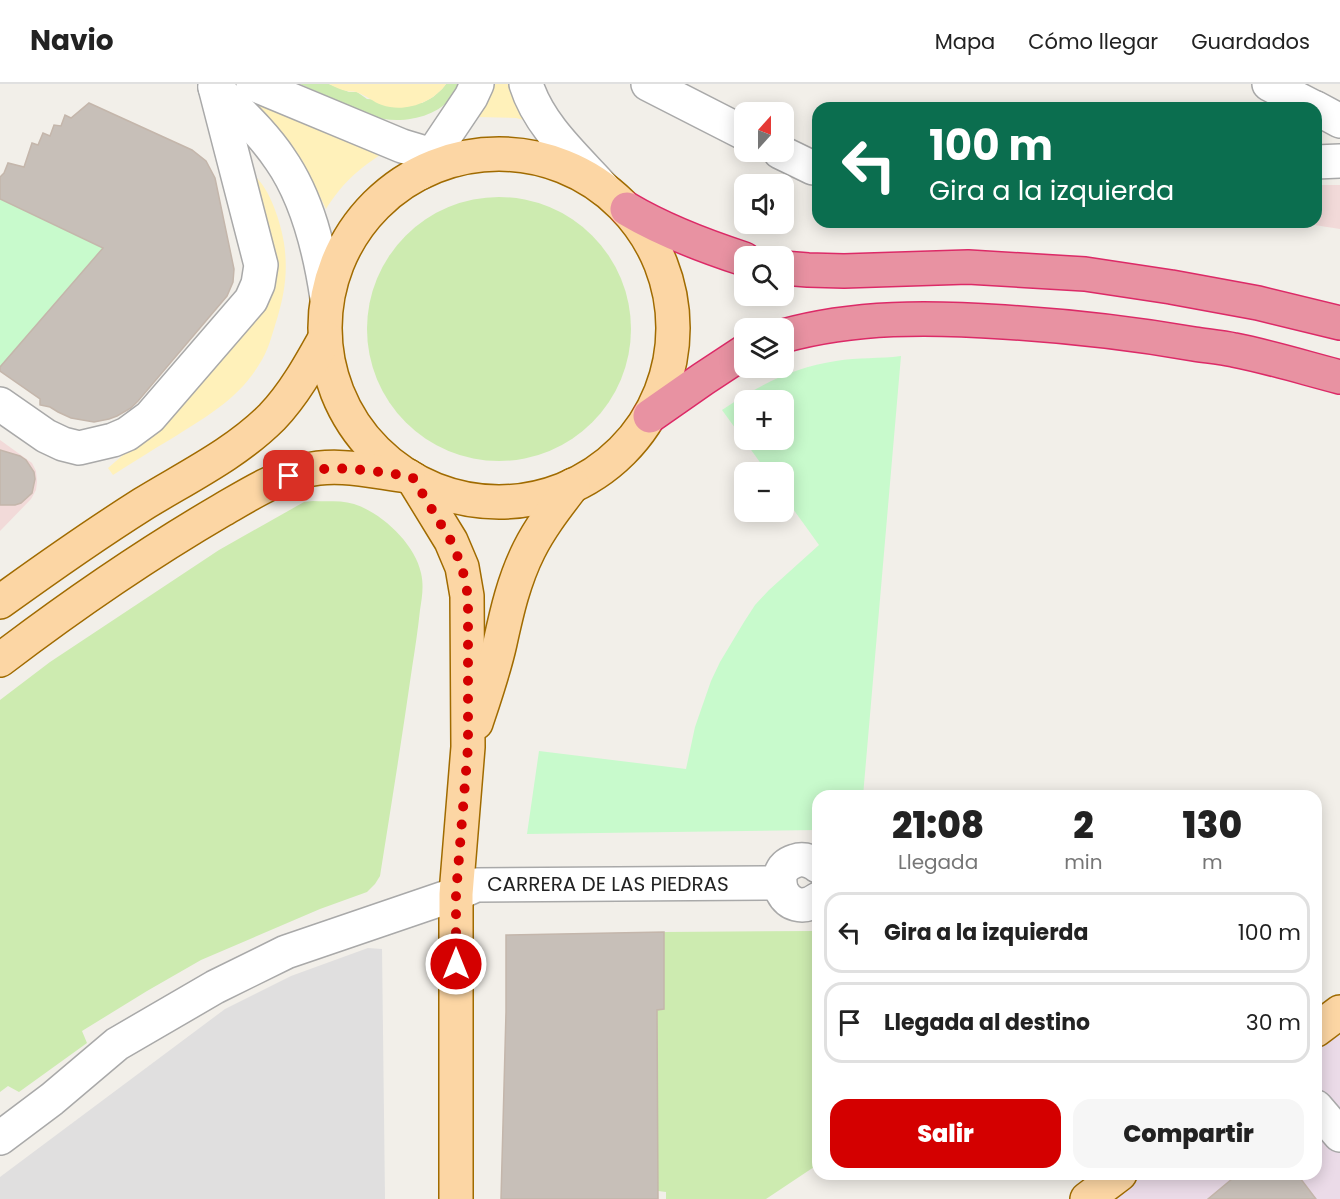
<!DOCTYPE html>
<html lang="es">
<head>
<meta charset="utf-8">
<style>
	:root { --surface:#fff; --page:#f6f6f6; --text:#222; --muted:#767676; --line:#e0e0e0; --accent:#d40000 }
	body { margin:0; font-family:Poppins,sans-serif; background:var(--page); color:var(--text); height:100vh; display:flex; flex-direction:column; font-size:22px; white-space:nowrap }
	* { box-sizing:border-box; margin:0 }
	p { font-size:20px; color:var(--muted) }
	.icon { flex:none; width:33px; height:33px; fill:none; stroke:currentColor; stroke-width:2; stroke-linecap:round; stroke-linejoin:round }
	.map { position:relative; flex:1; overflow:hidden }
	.panel { position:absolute; left:812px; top:706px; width:510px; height:390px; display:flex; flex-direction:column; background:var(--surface); border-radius:18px; box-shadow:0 3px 15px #0003 }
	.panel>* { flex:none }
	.hud { position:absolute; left:812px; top:18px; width:510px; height:126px; border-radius:18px; box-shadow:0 3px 15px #0003; background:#0b6e4f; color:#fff; overflow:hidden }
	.needle { width:39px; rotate:21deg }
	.controls { position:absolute; left:734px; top:18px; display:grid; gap:12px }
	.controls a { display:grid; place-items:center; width:60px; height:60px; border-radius:12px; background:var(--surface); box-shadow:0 3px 15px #0003; font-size:30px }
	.pin { position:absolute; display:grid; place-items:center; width:51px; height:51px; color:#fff; margin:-26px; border-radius:12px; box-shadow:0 3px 9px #0006 }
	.me { position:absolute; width:66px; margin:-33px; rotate:0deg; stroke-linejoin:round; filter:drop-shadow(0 0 4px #0008) }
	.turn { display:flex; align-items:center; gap:21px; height:126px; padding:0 18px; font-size:27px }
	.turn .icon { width:78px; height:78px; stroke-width:2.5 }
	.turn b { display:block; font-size:42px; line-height:51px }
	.eta { display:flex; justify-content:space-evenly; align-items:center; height:102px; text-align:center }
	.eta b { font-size:36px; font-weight:800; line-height:42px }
	.action { display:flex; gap:12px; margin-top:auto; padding:12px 18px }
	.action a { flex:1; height:69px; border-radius:18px; background:var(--accent); color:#fff; font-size:24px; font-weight:800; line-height:69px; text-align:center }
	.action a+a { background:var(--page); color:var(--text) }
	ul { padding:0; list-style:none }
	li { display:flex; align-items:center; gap:18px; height:81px; margin:0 12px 9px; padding:0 6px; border:3px solid var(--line); border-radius:18px }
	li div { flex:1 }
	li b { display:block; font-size:22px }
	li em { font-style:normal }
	header { display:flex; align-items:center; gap:36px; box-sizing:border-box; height:84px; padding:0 30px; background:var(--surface); border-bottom:2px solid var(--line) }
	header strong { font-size:28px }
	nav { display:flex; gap:33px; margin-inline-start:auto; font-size:21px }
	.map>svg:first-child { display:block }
	.residential { fill:#e0dfdf }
	.commercial { fill:#f2dad9 }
	.industrial { fill:#ebdbe8 }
	.grass { fill:#cdebb0 }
	.sand { fill:#fff1ba }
	.park { fill:#c8facc; fill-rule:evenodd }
	.building { fill:#c7bfb8; stroke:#c4b6ab; stroke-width:1.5 }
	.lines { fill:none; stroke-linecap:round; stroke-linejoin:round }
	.minor-casing { stroke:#a9a9a9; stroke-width:36 }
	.major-casing { stroke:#a06b00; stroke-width:36 }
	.highway-casing { stroke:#dc2a67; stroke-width:36 }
	.minor { stroke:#fff; stroke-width:33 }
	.major { stroke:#fcd6a4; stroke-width:33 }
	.highway { stroke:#e892a2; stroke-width:33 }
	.route { stroke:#d40000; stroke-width:10; stroke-dasharray:0 18 }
	.labels { text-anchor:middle; stroke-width:4.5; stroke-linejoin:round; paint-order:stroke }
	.street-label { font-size:20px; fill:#222; stroke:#fff }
</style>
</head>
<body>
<header>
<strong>Navio</strong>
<nav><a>Mapa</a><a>Cómo llegar</a><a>Guardados</a></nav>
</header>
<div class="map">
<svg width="1340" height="1115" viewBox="0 0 1340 1115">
	<rect width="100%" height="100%" fill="#f2efe9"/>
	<path class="residential" d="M368 864 382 865 385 1115H0V1093L225 925 291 892Z"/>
	<g class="commercial">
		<path d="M1316 101H1340V145L1295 138H1316Z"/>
		<path d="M0 356 32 379 36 387 37 398 36 406 31 415 0 447Z"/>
	</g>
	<path class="industrial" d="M1340 949V1115H1089L1126 1091 1316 1090V965Z"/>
	<g class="grass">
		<path d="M300 0H329L349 8H357L367 15 422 19 433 13 442 5 446 0H459C457 4 455 9 452 13 435 35 397 41 372 32Z"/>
		<circle cx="499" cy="245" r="132"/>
		<path d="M313 417C326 418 341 416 354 420 382 429 415 460 421 489 424 502 422 513 420 526 418 545 415 565 412 584 402 654 391 723 380 792L375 800 367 808 320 825 201 876 147 907 82 947 87 959 19 1008 8 1002 0 1008V616L50 578 219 466 304 418Z"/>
		<path d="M817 847V1081L766 1115H666V1108L658 1107 657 926 664 925V848Z"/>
	</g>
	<g class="sand">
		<path d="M329 0H446C433 19 404 29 382 21 373 18 366 11 356 8 353 7 350 8 347 7 341 6 335 3 329 0Z"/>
		<path d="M491 0H511L528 37 516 34 477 33Z"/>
		<path d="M242 12 380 71C356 87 341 101 326 125L302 76 284 54Z"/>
		<path d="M252 90C269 101 281 139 284 159 288 187 285 208 277 235 273 247 270 260 265 270 244 312 209 331 171 355 152 366 132 379 113 391L108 384 159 340 261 222Z"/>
	</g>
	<g class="park">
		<path d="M0 115 103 164 0 283Z"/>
		<path d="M901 272 863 712H818L817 746 527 750 539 667 686 685 695 643 711 597 720 578 744 538 755 521 769 506 819 461 783 411V388H767L722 326C757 302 794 283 836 277 858 273 880 275 901 272ZM744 316H783V356H744Z"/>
	</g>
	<g class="building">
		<path d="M89 19 192 66 206 77 215 94 234 185 233 198 227 212 138 317 131 324 117 332 109 335 94 338 71 334 58 328 50 323 40 321V315L0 287V283L103 164 0 115V93L4 89 8 79 24 83 32 59 38 61 43 49 50 52 54 41 61 42 65 31 71 34Z"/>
		<path d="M0 366 20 372 26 376 34 388 35 395 32 409 21 419 15 421H0Z"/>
		<path d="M664 848V925L657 926 658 1115H501L506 928V851Z"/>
		<path d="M1238 1090H1297L1316 1115H1208Z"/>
	</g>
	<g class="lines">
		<g class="minor-casing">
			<g id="minor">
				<path d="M253 0 402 62 442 74 456 75"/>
				<path d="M526 0C539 42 576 74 604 105"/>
				<path d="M648 0 744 49"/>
				<path d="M1269 0 1315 24"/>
				<path d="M215 3C237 26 262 48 280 75 308 115 320 167 327 214"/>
				<path d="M1316 24 1340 37"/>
				<path d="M780 68 813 84H818"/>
				<path d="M1316 78 1340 77"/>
				<path d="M420 89 471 13 477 0"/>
				<path d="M0 320 46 352 63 360 79 364 113 356 127 350 150 333 251 216 258 200 261 181 215 3"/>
				<path d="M818 782C811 777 803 774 795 777 763 787 786 838 818 815"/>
				<path d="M1316 1023 1340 1051"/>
				<path d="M0 1054 52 1015 117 960 215 903 286 868 456 810 476 801 780 799"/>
			</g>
		</g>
		<g class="major-casing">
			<g id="major">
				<circle cx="499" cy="244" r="174"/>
				<path d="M413 395 451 457 462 483 467 512 468 663 456 810V1115"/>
				<path d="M0 518C47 484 94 451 143 420 187 393 235 370 272 333 294 310 310 281 325 254"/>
				<path d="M0 576C71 522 145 471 222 426 248 411 275 394 304 387 337 378 374 388 408 392"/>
				<path d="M476 639C485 612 494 586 500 559 507 527 514 496 529 466 541 442 557 422 573 401"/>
				<path d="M1316 946 1340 928"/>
				<path d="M1087 1115 1120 1090"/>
			</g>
		</g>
		<g class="highway-casing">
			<g id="highway">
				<path d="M627 125C664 147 704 162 744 175"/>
				<path d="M783 184 808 186 844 187 968 183 1085 190 1171 203 1258 219 1340 239"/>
				<path d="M783 252C855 232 930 233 1004 238 1068 242 1131 249 1194 260 1207 262 1221 263 1234 266 1270 273 1305 284 1340 293"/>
				<path d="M650 332 703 295 744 268"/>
			</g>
		</g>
		<use href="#minor" class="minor"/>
		<use href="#major" class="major"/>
		<use href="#highway" class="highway"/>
	</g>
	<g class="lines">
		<path class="route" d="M289 392C329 378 368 387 410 392L413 394 451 457 462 483 468 512V663L456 810V880"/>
	</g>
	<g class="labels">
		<g class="street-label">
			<text x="608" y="807">CARRERA DE LAS PIEDRAS</text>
		</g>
	</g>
</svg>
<div class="controls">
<a><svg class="needle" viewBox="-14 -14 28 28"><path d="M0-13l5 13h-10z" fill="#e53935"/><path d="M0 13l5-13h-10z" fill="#767676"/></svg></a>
<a><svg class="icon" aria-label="sound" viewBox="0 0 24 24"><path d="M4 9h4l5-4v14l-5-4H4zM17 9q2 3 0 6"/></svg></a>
<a><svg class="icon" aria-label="search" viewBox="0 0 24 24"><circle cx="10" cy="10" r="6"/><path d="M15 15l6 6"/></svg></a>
<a><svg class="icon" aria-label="layers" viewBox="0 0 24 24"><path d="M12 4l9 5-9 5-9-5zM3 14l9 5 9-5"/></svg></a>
<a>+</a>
<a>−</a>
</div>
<div class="pin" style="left:289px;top:392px;background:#d93025"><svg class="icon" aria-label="arrive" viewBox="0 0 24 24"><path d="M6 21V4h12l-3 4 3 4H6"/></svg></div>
<svg class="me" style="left:456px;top:880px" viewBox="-20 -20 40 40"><circle r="17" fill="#d40000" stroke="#fff" stroke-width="3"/><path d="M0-11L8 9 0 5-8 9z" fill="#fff"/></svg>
<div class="hud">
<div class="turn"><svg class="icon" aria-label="left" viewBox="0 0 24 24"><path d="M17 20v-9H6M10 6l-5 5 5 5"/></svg><div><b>100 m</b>Gira a la izquierda</div></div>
</div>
<section class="panel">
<div class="eta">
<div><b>21:08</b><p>Llegada</p></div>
<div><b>2</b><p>min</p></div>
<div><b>130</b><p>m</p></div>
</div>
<ul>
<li><svg class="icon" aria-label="left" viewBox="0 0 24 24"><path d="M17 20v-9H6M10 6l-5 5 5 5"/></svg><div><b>Gira a la izquierda</b></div><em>100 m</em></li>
<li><svg class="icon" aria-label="arrive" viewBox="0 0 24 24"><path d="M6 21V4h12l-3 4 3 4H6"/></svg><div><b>Llegada al destino</b></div><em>30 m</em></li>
</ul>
<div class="action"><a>Salir</a><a>Compartir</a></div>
</section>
</div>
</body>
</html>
